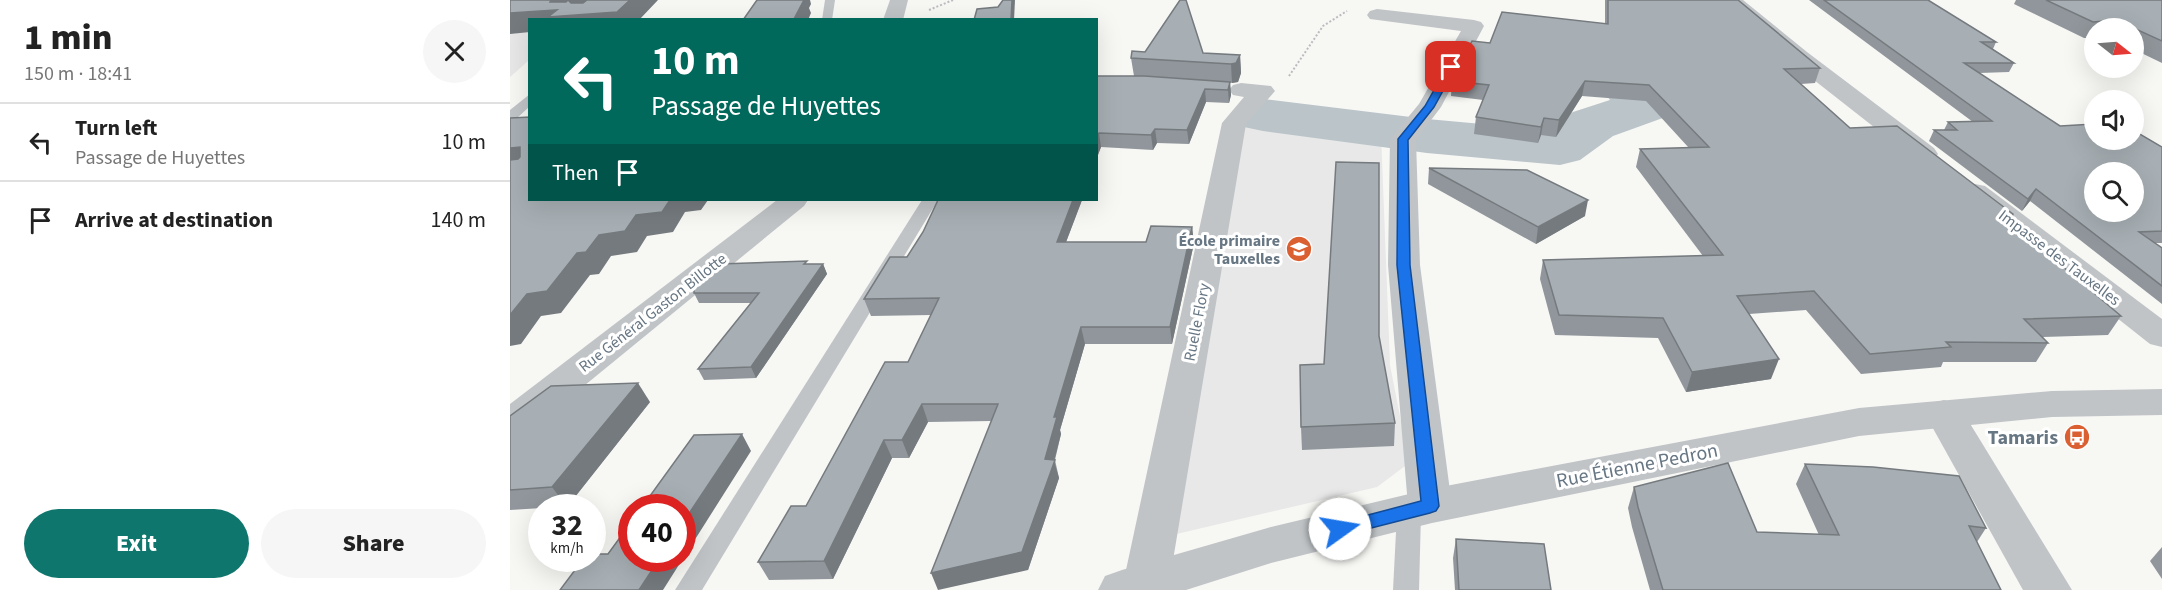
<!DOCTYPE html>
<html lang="en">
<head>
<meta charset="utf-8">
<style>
	:root { --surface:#fff; --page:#f6f6f6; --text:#222; --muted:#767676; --line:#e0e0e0; --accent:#0f766e }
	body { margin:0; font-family:"Source Sans 3",sans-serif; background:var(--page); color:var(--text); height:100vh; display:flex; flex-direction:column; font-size:22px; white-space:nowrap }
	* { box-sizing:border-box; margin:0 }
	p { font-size:20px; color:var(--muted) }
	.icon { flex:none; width:33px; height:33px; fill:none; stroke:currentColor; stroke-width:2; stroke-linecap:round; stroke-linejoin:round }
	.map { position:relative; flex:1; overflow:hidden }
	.drawer { display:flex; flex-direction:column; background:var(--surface); width:510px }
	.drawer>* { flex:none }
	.top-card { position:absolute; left:18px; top:18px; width:570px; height:183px; border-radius:0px; box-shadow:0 6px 24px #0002; background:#00695c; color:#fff; overflow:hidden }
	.needle { width:39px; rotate:107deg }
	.fabs { position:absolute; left:1574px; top:18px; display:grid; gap:12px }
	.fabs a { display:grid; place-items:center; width:60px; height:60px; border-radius:50%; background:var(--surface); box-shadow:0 6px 24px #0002; font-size:30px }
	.speed { position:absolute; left:18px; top:494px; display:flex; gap:12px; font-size:30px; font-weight:700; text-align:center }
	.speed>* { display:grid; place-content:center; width:78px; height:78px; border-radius:50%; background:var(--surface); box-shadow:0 6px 24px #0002; line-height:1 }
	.speed small { font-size:15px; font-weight:400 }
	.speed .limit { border:9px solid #d22; background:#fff; color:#111 }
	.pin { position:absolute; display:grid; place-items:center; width:51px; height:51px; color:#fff; margin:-26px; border-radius:12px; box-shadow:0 3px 9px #0006 }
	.me { position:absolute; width:66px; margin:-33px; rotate:77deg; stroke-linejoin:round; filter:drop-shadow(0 0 4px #0008) }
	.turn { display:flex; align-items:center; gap:21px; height:126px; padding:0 24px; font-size:27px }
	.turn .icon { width:78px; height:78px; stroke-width:2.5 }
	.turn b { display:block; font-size:42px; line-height:51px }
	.then { display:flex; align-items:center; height:57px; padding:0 24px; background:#0003; gap:12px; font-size:22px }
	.round { display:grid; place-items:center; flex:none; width:63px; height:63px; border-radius:32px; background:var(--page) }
	.headline { display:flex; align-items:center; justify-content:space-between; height:102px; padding:0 24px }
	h1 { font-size:36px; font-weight:800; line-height:45px }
	.action { display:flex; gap:12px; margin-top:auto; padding:12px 24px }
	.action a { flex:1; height:69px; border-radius:36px; background:var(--accent); color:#fff; font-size:24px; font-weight:800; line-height:69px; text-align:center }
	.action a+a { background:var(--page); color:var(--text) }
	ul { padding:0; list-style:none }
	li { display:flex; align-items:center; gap:18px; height:78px; padding:0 24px; border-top:2px solid var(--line) }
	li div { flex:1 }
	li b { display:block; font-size:22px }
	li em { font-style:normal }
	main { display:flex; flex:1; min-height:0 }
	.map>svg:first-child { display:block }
	.built { fill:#e7e8e7 }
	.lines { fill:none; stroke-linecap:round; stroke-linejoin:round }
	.river { fill:#bac4c9; fill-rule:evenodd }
	.path { stroke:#babdbf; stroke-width:2; stroke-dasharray:2 2; stroke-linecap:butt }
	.service { fill:#c0c4c7; fill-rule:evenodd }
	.minor { fill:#c0c4c7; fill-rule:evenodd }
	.tertiary { fill:#c0c4c7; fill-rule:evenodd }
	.wall { fill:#90969b }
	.shaded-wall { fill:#757a7e }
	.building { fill:#a7afb4; stroke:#757a7e; stroke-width:1.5; fill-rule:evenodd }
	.route { fill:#1a73e8; stroke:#114b97; stroke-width:1.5 }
	.labels { text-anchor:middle; stroke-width:6; stroke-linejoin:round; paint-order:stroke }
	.poi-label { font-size:16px; font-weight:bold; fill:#677683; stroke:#fff; text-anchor:end }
	.street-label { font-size:16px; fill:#677683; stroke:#fff }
	.near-poi-label { font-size:20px; font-weight:bold; fill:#677683; stroke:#fff; text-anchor:end }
	.near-street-label { font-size:20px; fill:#677683; stroke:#fff }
</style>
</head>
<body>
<main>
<section class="drawer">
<div class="headline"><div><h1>1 min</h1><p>150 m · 18:41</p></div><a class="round"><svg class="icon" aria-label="close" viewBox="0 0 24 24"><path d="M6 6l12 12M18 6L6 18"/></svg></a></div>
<ul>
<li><svg class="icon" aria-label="left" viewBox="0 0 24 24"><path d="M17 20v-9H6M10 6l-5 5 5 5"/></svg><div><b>Turn left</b><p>Passage de Huyettes</p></div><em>10 m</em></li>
<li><svg class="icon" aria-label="arrive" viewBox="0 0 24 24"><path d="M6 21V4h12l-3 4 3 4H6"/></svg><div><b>Arrive at destination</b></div><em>140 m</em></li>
</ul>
<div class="action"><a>Exit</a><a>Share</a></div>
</section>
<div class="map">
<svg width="1652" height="590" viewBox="0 0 1652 590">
	<rect width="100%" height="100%" fill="#f7f7f4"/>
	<g class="built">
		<path d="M0 0 20 20 19 60 0 77Z"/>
		<path d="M744 118 871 134 880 365 899 463 867 487 645 539 727 125Z"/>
	</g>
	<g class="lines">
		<path class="river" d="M1101 0H1143L1147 86 1161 93 1169 104 1161 115 1103 136 1070 160 1050 165 917 153 753 131 734 127 726 115 734 103 753 99 917 119 1038 130 1063 112 1100 100 1095 93Z"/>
		<g class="path">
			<path d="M419 10 443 0"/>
			<path d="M779 76 813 26 837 11"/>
		</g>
		<g class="service">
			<path d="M315 0H325L322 20H312Z"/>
			<path d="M20 94V106L5 120 0 121V110Z"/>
			<path d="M412 200H428L192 590H165Z"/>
			<path d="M899 504 907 506 911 513 909 590H883L887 513 891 506Z"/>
		</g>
		<g class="minor">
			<path d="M380 0H398L393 20H373Z"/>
			<path d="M1212 0H1233L1297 52 1424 148 1428 154 1424 160 1415 162 1406 160 1281 62Z"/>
			<path d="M867 9 964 20 971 22 974 26 931 107 906 140 910 265 942 506 935 518 920 523 905 518 898 506 878 265 880 139 909 104 951 31 860 19 857 15 860 11Z"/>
			<path d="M731 83 761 86 765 91 736 124 659 584 656 590H616L613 584 712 123 734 97 723 95 719 90 723 85Z"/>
			<path d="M1465 184 1475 186 1652 319V347L1640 344 1455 198 1451 192 1455 186Z"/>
			<path d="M267 200H298L294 206 14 435 0 439V404Z"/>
			<path d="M1434 400 1448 404 1562 590H1513L1415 414 1420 404Z"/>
		</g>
		<path class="tertiary" d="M1652 389V415L1542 417 1349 436 922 523 761 563 676 590H588L595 576 612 570 761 527 920 489 1349 408 1542 391Z"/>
	</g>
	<g class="wall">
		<path d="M1095 0H1228L1310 68 1305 83 1291 84 1340 128 1500 221 1611 316 1598 335 1533 337 1538 343 1526 362H1433L1431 367 1351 374 1296 310 1239 314 1261 379 1176 392 1148 338 1045 335 1030 279 1033 260 1193 256 1126 167 1130 149 1179 148 1136 101 1072 96 1046 137 1031 135 1028 143 964 134 966 117 973 100 941 96 942 81 980 43 1095 23Z"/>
		<path d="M1299 0H1418L1486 42 1483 49 1504 63 1499 72 1469 73 1550 126 1652 147V243H1645L1652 248V304L1520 201 1512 211 1419 141 1424 130H1434L1438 122H1463Z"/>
		<path d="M1506 0H1652V63L1623 49V28H1584V38H1574L1504 4Z"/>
		<path d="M693 53 730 55 731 73 728 82 720 83 721 95 719 103 696 102 679 144 647 143 643 150 591 147 586 160V76H624L621 58Z"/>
		<path d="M919 168 1075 216 1026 244 918 184Z"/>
		<path d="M428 200H572L556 242H636L682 227 684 243 662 344H575L550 430 551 434 545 460 549 478 518 570 481 421 418 422 399 458H382L323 579 259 580 248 562 296 506 398 362 421 315 361 316 354 299 397 257 413 232Z"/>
		<path d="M298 264H313L317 274 246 378 194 380 188 369 241 303H189L184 293Z"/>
		<path d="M869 336 885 423 884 446 792 450 791 427 814 364Z"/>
		<path d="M140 402 57 507H32V508L0 510V416Z"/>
		<path d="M1295 464 1476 528 1467 542 1491 590H1140L1122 527 1118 508 1124 487 1247 532 1309 535 1286 484Z"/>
		<path d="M946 539 1041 590H945L943 558Z"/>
		<path d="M1652 547V579L1640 561Z"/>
	</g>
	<g class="shaded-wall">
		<path d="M41 0H148L129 20H20V32L0 34V13L40 2Z"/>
		<path d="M291 0H300L301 4 299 8 301 13 298 20H284Z"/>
		<path d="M502 0H505L504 20H501Z"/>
		<path d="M730 55 731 73 728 82 722 83 721 64Z"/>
		<path d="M1075 81 1072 96 1046 137 1049 120Z"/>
		<path d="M720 82 721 95 719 103 718 90Z"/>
		<path d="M695 89 696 102 679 144 677 130Z"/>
		<path d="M1034 118 1031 135 1028 143 1031 127Z"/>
		<path d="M645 129 647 143 643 150 641 135Z"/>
		<path d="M589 133 591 147 586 160V139Z"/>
		<path d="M10 147 20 163 0 169V148Z"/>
		<path d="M1526 189 1520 201 1512 211 1518 199Z"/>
		<path d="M160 200H198L191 210 175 212 163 232 137 236 127 252 101 256 89 274 80 275 51 313 31 316 11 344 0 346V315L17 294 89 235 126 215Z"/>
		<path d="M563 200H572L550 258 547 242Z"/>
		<path d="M1078 200 1075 216 1026 244 1028 227Z"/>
		<path d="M682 227 684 243 662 344 660 327Z"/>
		<path d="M313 264 317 274 246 378 241 367Z"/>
		<path d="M571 327 575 344 550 430 551 434 544 461 549 478 518 570 428 590 421 573 535 459 544 417Z"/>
		<path d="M1269 359 1261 379 1176 392 1182 372Z"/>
		<path d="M128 383 140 402 57 507 42 487Z"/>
		<path d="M412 404 418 422 399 458 392 440Z"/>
		<path d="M232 434 241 451 153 590H129L150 558H172V524Z"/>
		<path d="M374 440 382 458 323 579 314 561Z"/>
	</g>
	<g class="building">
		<path d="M0 0H41L40 2H56L58 0H60L59 1 61 3H73L77 0H120L107 12 38 17 47 10 0 13Z"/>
		<path d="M247 0H294L284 19 288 20H233Z"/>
		<path d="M493 0H502L501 20H464L467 9 488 7Z"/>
		<path d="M670 0H676L693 53 730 55 726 63 721 64 621 58 622 51 635 52Z"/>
		<path d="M1098 0H1228L1310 68 1274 69 1340 128 1387 126 1503 214 1498 220 1611 316 1514 319 1538 343 1436 342 1441 347 1360 354 1304 291 1227 296 1269 359 1182 372 1153 318 1049 315 1033 260 1213 255 1130 149 1199 147 1139 85 1075 81 1049 120 1034 118 1031 127 966 117 979 85 942 81 962 41 980 43 992 12 1098 24Z"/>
		<path d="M1314 0H1418L1486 42H1471L1504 63H1454L1550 126 1584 124V140H1623V130L1652 147V231L1629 232 1652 248V286L1526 189 1518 199 1424 130H1447L1438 122 1482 121ZM1584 172H1623V212H1584Z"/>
		<path d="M1536 0H1652V41L1606 20 1583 22Z"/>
		<path d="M586 76H634L720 82 718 90 695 89 677 130 645 129 641 135 589 133 586 139Z"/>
		<path d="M20 117V200H160L152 212 126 215 115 231 89 235 76 252 67 253 37 291 17 294 0 315V160L8 159 10 157V147L0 148V118Z"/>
		<path d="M826 162 869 163V336L885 423 791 427 790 365 814 364Z"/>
		<path d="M919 168 1017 170 1078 200 1028 227Z"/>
		<path d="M428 200H563L547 242H636L641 226 682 227 660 327H571L544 417H547L535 459 545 460 512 552 421 573 488 404H412L392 440H374L314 561 248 562 281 506H296L375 362H398L429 298 354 299 380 257H397L413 232Z"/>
		<path d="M297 261 294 264H313L241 367 188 369 249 293H184V285L209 264Z"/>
		<path d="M128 383 42 487 0 490V416L41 386Z"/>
		<path d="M232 434 172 524V507H132L184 435Z"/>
		<path d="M1218 463 1247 532 1329 535 1295 464 1363 467 1449 476 1476 528 1459 526 1491 590H1153L1128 507 1124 487Z"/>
		<path d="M122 521V558H150L129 590H50L74 558H82V554H98Z"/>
		<path d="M946 539 1034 544 1041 590H949Z"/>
	</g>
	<path class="route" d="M941 64 946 67 924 107 898 140 900 265 929 506 926 511 920 513 830 536 824 534 821 529 824 524 911 501 887 265 888 139 915 106 937 67Z"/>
	<defs>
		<g id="school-disc" transform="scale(1.35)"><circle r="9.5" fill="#da5f31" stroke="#fff"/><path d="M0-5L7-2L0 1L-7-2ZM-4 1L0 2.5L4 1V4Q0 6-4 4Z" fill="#fff"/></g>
		<g id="bus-disc" transform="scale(1.35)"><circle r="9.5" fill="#da5f31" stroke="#fff"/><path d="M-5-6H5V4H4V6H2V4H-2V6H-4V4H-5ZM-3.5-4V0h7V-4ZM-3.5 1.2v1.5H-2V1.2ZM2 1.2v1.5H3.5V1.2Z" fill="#fff"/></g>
	</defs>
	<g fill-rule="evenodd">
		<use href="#school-disc" x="789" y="249"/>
		<use href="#bus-disc" x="1567" y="437"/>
	</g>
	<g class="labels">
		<g class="poi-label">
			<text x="770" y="246">École primaire<tspan x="770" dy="18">Tauxelles</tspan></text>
		</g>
		<g class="street-label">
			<text transform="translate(1550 257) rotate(37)" y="6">Impasse des Tauxelles</text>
			<text transform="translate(142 312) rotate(-38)" y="6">Rue Général Gaston Billotte</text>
			<text transform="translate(686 322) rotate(-79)" y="6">Ruelle Flory</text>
		</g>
		<g class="near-poi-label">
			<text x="1548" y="444">Tamaris</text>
		</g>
		<g class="near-street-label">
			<text transform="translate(1127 465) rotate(-11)" y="7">Rue Étienne Pedron</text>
		</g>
	</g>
</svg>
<div class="fabs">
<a><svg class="needle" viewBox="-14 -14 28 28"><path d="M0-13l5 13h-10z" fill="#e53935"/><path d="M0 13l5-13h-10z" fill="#767676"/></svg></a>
<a><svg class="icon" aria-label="sound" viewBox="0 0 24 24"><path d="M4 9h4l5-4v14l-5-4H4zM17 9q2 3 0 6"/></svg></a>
<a><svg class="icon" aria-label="search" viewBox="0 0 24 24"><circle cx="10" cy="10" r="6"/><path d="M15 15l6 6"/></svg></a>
</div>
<div class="speed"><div>32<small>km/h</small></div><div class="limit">40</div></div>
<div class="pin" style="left:941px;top:67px;background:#d93025"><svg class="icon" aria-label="arrive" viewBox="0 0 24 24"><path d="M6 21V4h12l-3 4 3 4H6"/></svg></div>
<svg class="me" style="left:830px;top:529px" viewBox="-20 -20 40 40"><circle r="19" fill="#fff"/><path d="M0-13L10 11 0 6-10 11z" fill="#1a73e8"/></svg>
<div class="top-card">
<div class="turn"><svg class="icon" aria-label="left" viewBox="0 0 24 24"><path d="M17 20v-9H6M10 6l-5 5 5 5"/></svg><div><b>10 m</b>Passage de Huyettes</div></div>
<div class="then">Then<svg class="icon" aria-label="arrive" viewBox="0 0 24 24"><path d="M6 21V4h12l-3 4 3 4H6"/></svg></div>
</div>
</div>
</main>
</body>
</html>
